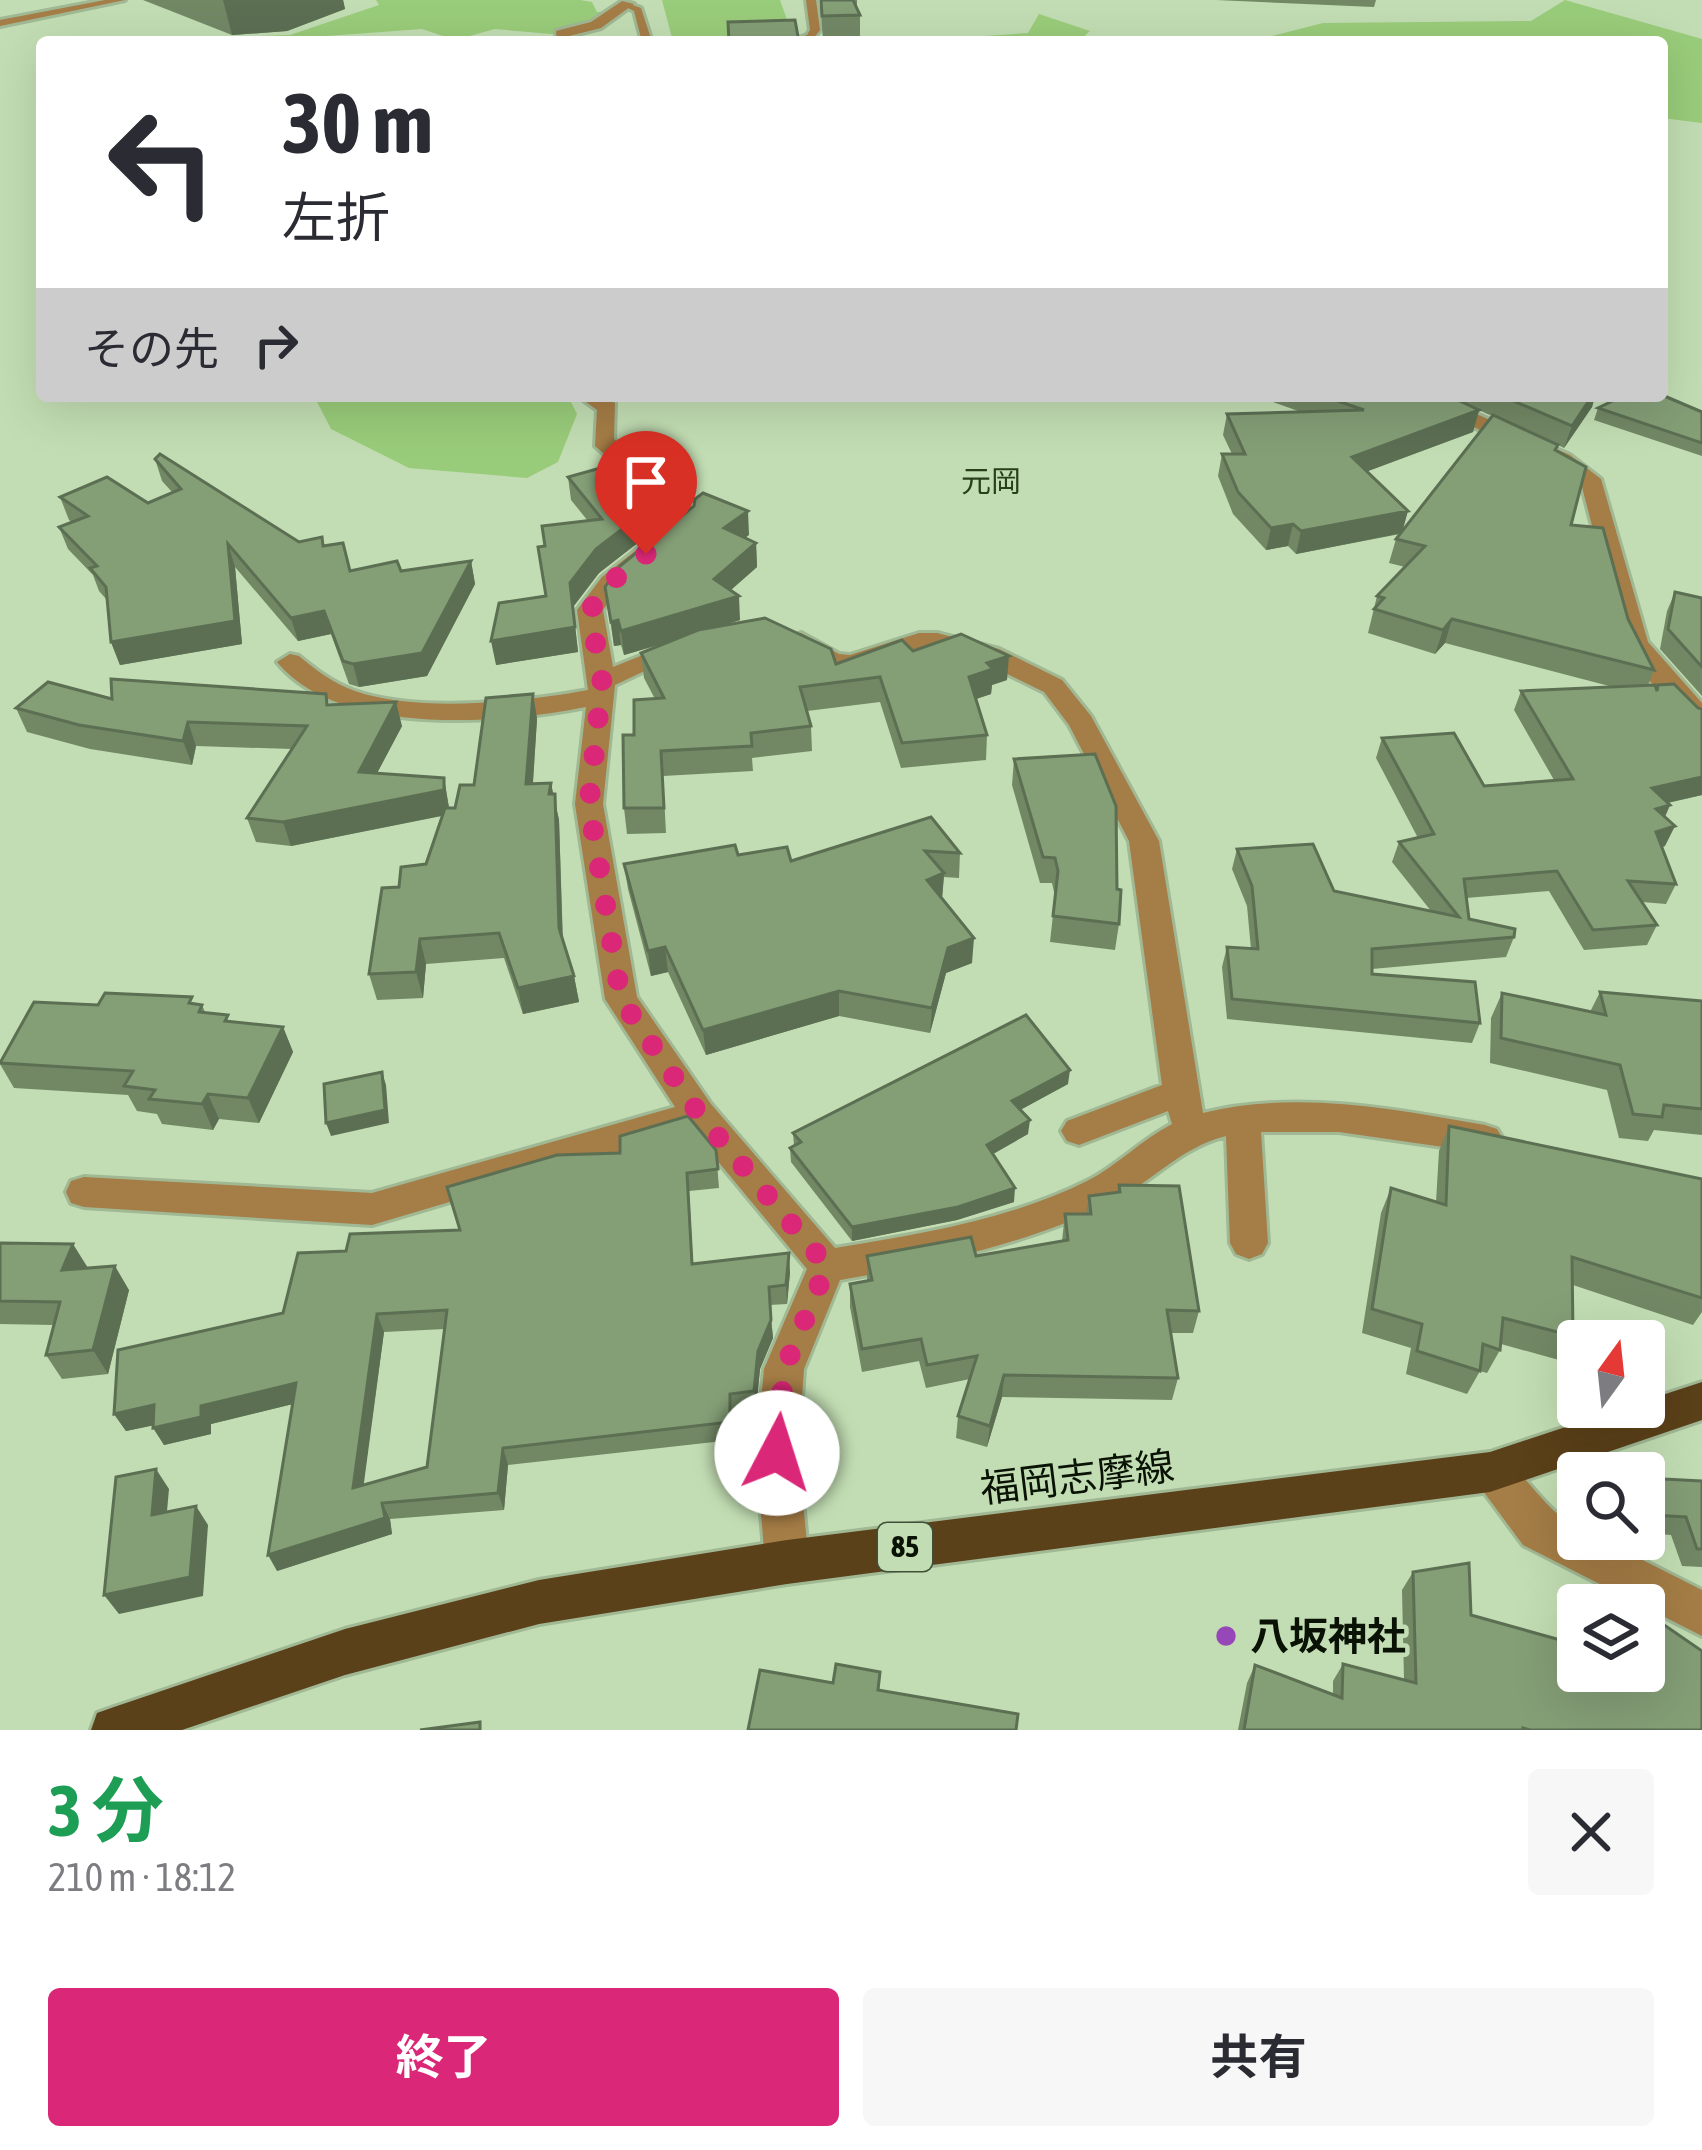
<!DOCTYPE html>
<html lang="ja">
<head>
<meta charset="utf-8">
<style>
	:root { --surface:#fff; --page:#f7f7f7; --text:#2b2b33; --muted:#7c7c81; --accent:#db2777 }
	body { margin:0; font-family:"Asap Condensed","Noto Sans JP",sans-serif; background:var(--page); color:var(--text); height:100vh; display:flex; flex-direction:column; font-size:45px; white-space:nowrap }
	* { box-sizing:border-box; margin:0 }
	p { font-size:39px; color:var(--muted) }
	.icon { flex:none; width:66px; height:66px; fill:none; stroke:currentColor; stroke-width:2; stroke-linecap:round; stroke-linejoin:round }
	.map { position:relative; height:1730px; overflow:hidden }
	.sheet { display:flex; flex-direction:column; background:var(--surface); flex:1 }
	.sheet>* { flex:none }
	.banner { position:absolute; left:36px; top:36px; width:1632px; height:366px; border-radius:12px; box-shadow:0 12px 48px #0002; background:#fff; color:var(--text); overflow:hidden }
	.needle { width:78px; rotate:15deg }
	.fabs { position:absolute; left:1557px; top:1320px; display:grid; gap:24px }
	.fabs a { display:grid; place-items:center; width:108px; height:108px; border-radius:12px; background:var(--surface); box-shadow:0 12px 48px #0002; font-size:60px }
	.pin { position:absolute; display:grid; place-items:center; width:102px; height:102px; color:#fff; margin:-123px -51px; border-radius:50% 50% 50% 0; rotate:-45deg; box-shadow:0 0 12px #0007 }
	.pin .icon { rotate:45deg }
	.me { position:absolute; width:132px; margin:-66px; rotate:5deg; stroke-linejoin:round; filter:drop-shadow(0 0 9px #0008) }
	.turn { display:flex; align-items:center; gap:42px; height:252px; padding:0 48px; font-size:54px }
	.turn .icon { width:156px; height:156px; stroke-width:2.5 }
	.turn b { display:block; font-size:84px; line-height:102px }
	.then { display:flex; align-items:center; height:114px; padding:0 48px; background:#0003; gap:24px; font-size:45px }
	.round { display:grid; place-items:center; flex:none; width:126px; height:126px; border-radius:12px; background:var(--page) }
	.summary { display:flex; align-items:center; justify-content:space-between; height:204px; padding:0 48px }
	h1 { font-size:72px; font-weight:700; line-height:90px; color:#1e9e55 }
	.action { display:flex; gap:24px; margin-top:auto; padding:24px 48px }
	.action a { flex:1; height:138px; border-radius:12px; background:var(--accent); color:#fff; font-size:48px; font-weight:700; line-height:138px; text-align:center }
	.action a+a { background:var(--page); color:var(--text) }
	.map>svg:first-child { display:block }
	.green { fill:#99cc7a }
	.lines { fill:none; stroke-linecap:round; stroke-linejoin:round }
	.lane-casing { stroke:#a1b894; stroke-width:6 }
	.street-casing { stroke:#a1b894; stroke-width:6 }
	.primary-casing { stroke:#a1b894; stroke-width:6 }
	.lane { fill:#a57d46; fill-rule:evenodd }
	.street { fill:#a57d46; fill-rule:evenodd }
	.primary { fill:#5b4119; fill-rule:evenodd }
	.wall { fill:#728865; fill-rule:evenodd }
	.shaded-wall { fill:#5c6f53 }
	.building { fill:#849e76; stroke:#5c6f53; stroke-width:3; fill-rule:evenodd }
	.route { stroke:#db2777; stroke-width:21; stroke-dasharray:0 37.8 }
	.poi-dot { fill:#9748b8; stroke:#c2ddb3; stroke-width:4.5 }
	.labels { text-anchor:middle; stroke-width:9; stroke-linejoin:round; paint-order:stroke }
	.far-neighbourhood-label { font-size:30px; fill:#293e1b; stroke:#c2ddb3 }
	.shield { fill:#c2ddb3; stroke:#404f38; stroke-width:3 }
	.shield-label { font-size:30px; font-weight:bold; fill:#091204 }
	.near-street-label { font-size:39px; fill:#091204; stroke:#c2ddb3 }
	.near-poi-label { font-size:39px; font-weight:bold; fill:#091204; stroke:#c2ddb3; text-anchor:start }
</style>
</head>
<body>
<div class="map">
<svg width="1702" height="1730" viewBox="0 0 1702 1730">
	<rect width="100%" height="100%" fill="#c2ddb3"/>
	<g class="green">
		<path d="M376 0H580L592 2 597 12 630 10 602 28 573 36 495 29 455 40 422 29 272 40 232 37 290 35 379 5Z"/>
		<path d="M662 0H780L792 34 672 38Z"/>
		<path d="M1565 0 1702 39V123L1662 118V42H1248L1323 23 1531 21Z"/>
		<path d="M1039 14 1090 31 1078 42H893L1028 33Z"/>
		<path d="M314 396H568L577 414 558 462 527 478 409 468 331 429Z"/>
	</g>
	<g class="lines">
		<g class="lane-casing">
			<g id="lane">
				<path d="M105 0H125L0 26V20Z"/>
				<path d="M806 0H816L820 30 813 39 786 42 807 35 810 30Z"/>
				<path d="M624 2 641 8 652 42H642L634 11 624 6Z"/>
			</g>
		</g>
		<g class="street-casing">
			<g id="street">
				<path d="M622 1 634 4 601 28 569 36 571 42H557L556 31 591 22Z"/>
				<path d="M578 396H604L615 403 614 439 654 473 693 526 620 587 603 610 613 667 680 640 693 648 615 685 603 804 637 997 711 1104 835 1248C920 1234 1009 1220 1087 1181 1117 1166 1141 1140 1172 1124L1168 1111 1079 1145 1067 1141 1061 1131 1067 1121 1162 1085 1129 841 1069 725 1044 692 981 661 929 646 852 671 824 668 792 646 788 641 792 636 801 633 839 654 850 655 919 633H937L999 649 1062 680 1091 716 1159 841 1203 1113C1295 1090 1393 1109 1485 1125L1497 1129 1503 1139 1497 1149 1485 1153 1339 1132H1261L1268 1243 1262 1254 1249 1259 1236 1254 1230 1243 1226 1136C1178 1148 1151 1184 1107 1205 1023 1245 931 1264 840 1280L804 1369 798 1453 809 1562 802 1577 787 1584 772 1577 765 1562 756 1453 764 1369 807 1269 692 1130 372 1225 84 1207 71 1203 66 1192 71 1181 84 1177 372 1193 675 1107 605 999 575 804 586 707C501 724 338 737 277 662L290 654 299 656C316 670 334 684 355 691 417 713 524 702 588 690L577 610 602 577 668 525 638 483 595 446 597 410Z"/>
				<path d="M1408 396H1435L1570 455 1601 479 1648 642 1702 703V728L1692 725 1642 673 1622 642 1582 487 1554 465Z"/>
				<path d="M1490 1452C1525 1466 1539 1508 1578 1528V1539H1601L1702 1590V1636L1523 1545 1469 1472 1475 1458Z"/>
			</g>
		</g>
		<g class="primary-casing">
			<path id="primary" d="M1702 1382V1420L1490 1492 787 1584 539 1624 345 1675 182 1730H91L97 1713 114 1707 345 1629 539 1580 787 1540 1490 1452 1626 1407H1644V1401Z"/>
		</g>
		<use href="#lane" class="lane"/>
		<use href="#street" class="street"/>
		<use href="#primary" class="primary"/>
	</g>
	<g class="wall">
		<path d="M143 0H343L345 9 287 31 232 35Z"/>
		<path d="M820 0H857V8L860 15V40H823Z"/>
		<path d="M1216 0H1376L1374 7Z"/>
		<path d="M1256 396H1509L1511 400 1515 396H1595L1592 407 1564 448 1550 441 1556 451 1571 525 1628 619 1654 670 1648 685 1702 795 1668 803 1670 805 1665 817V846L1662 847 1676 884 1666 904 1642 902 1657 925 1647 945 1584 950 1549 891 1466 898 1469 919 1514 937 1506 957 1372 969V974L1480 1023 1472 1043 1227 1019 1222 967 1227 947 1251 949 1247 906 1232 869 1237 849 1334 891 1431 911 1392 862 1399 842 1418 838 1376 758 1382 738 1484 786 1554 780 1514 710 1521 691 1613 687 1445 643 1435 654 1368 633 1377 596 1405 567 1389 563 1396 539 1400 534 1296 554 1288 546 1266 550 1233 514 1218 476 1222 454H1232L1223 435 1227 414 1301 412ZM1479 410 1492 416 1403 530 1367 471 1473 432Z"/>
		<path d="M1598 408 1702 412V456L1594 420Z"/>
		<path d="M155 459 299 542 324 546 350 571H401L471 561 475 584 427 676 359 687 349 684 331 634 298 641 235 567 242 644 120 665 111 642 107 600 99 591 93 575 68 549 59 527 72 522 69 520 60 497 148 503 172 492 162 481Z"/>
		<path d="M568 477 662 524 599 573 573 607 578 652 496 665 546 596 545 546 588 521 571 500Z"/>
		<path d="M749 535 744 538 756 543 757 567 731 590 740 620 721 626 836 664 913 651 1007 680 992 685 991 694 976 699 987 735 986 760 901 768 880 702 807 711 811 726 812 751 752 758 753 771 663 776 666 833 627 834 624 808 634 735 655 699 644 678 641 653 663 644 624 655 621 645 614 646 605 587Z"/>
		<path d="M1675 592 1702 598V696L1660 649 1667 611Z"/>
		<path d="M533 694 537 719 533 784 553 794 559 820 563 942 574 976 579 1002 523 1014 504 958 426 964 423 998 377 1000 369 974 399 887 426 864 442 816 291 846 256 842 247 818 292 749 196 746 192 765 90 749 27 732 16 708 112 699 329 705 402 726 377 773 444 778 449 808H455L474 785Z"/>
		<path d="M1014 759 1117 889 1119 924 1115 950 1050 942 1055 896 1052 883H1040L1012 785Z"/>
		<path d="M931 817 960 853 959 878 944 877 942 899 972 963 946 973 930 1033 839 1016 706 1055 668 972 651 976 628 889 624 864 738 855 791 861Z"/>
		<path d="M1600 992 1702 1001V1135L1654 1130 1648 1141 1619 1138 1607 1090 1490 1063 1491 1018 1502 993 1590 1012Z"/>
		<path d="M195 1004 202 1005 205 1012 231 1021 283 1027 293 1052 259 1123 219 1119 213 1130 162 1124 157 1114 137 1111 128 1095 14 1088 0 1064V1062Z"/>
		<path d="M1068 1084 1020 1110 1028 1134 993 1154 1014 1202 957 1220 852 1241 791 1162 790 1148 794 1146 793 1133Z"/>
		<path d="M1449 1126 1702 1179V1312L1693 1325 1573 1285V1336L1559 1360 1501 1344 1500 1350 1487 1373 1480 1371 1467 1394 1406 1374 1411 1348 1362 1333 1381 1213 1391 1188 1436 1202 1439 1151Z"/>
		<path d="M716 1150 719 1188 689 1191 693 1263 790 1272 787 1304 770 1305 773 1338 760 1369 756 1409 732 1411V1440L508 1465 504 1510 390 1519 392 1534 277 1571 293 1404 211 1424V1434L164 1445 153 1425 126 1431 114 1414 283 1313 346 1251 460 1230ZM445 1329 427 1467 363 1485 384 1332Z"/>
		<path d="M1119 1185 1199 1311 1193 1333H1171L1178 1378 1172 1400 1002 1397 987 1447 956 1438 958 1416 970 1379 926 1388 919 1361 862 1372 850 1307V1284L867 1281V1256H976L1062 1241 1065 1214H1086L1089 1196 1118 1192Z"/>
		<path d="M0 1243 88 1268 129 1290 108 1374 62 1379 46 1355 54 1325 0 1324Z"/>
		<path d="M1644 1478 1702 1481V1567L1682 1566 1671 1535 1644 1533Z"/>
		<path d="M1413 1572 1471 1615 1578 1671 1702 1730H1238L1247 1683 1255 1665 1333 1694V1681L1343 1664 1404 1680 1402 1590Z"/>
	</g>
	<g class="shaded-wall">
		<path d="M223 0H343L345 9 287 31 232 35Z"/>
		<path d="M1592 396H1595L1592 407 1564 448 1572 426Z"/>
		<path d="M1479 410 1473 432 1347 479 1352 457Z"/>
		<path d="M660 500 662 524 599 573 573 607 578 652 496 665 491 641 570 583 596 549Z"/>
		<path d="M748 511 749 535 725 552 724 528Z"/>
		<path d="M1408 511 1402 533 1296 554 1301 531Z"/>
		<path d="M1293 524 1288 546 1266 550 1271 528Z"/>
		<path d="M756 543 757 567 717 602 739 596 740 620 624 655 621 631 714 579Z"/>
		<path d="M228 544 235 567 242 644 120 665 111 642Z"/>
		<path d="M471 561 475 584 427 676 359 687 353 664Z"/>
		<path d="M324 611 331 634 298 641 291 618Z"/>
		<path d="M1452 619 1445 643 1435 654 1443 630Z"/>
		<path d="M618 620 621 645 614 646 611 622Z"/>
		<path d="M1009 656 1007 680 992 685 991 694 967 702 969 677 987 663Z"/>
		<path d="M533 694 537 719 531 809 526 784Z"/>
		<path d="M396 702 402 726 365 796 359 772Z"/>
		<path d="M188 722 196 746 192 765 183 741Z"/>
		<path d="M1702 777V795L1643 808 1652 788Z"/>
		<path d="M444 778 450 814 291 846 283 822Z"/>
		<path d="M551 783 559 820 563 954 559 928 549 794Z"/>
		<path d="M1670 805 1661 825 1656 809Z"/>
		<path d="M1675 826 1665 846 1647 852 1656 832Z"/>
		<path d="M944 873 942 898 927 880Z"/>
		<path d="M974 938 972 963 946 973 930 1033 932 1008 948 948Z"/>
		<path d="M420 939 426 964 423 998 416 972Z"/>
		<path d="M665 947 668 972 651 976 648 951Z"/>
		<path d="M574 976 579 1002 523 1014 518 988Z"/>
		<path d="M839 991V1016L706 1055 703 1030Z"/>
		<path d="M283 1027 293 1052 259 1123 248 1098Z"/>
		<path d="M1070 1070 1068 1084 1011 1115 1012 1101Z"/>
		<path d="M382 1072 386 1085 389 1123 331 1136 326 1123Z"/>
		<path d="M208 1094 219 1119 213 1130 202 1104Z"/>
		<path d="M1030 1120 1028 1134 986 1158 987 1145Z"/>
		<path d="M1015 1188 1014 1202 957 1220 852 1241V1227Z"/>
		<path d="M73 1244 88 1268 62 1270Z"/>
		<path d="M789 1253 790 1272 787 1304 786 1285Z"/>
		<path d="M115 1266 129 1290 108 1374 93 1350Z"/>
		<path d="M377 1314 384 1332 361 1505 353 1488Z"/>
		<path d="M771 1320 773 1338 760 1369 756 1409 754 1391 758 1351Z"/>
		<path d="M1004 1375 1002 1397 987 1447 990 1426Z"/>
		<path d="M296 1383 305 1401 211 1424V1434L164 1445 153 1428 201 1406Z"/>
		<path d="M154 1405 165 1423 126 1431 114 1414Z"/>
		<path d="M503 1448 508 1465 504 1510 498 1493Z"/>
		<path d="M156 1469 169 1489 165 1534 152 1515Z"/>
		<path d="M382 1503 390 1519 392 1534 277 1571 268 1555Z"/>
		<path d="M196 1506 208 1525 203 1596 119 1614 104 1595Z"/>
	</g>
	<g class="building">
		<path d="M821 0H853L860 15 822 16Z"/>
		<path d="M795 20 799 42H729L728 22Z"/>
		<path d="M1662 395 1702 412V443L1598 408 1623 396Z"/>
		<path d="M1323 396H1449L1479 410 1352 457 1408 511 1301 531 1293 524 1271 528 1238 492 1222 454H1245L1227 414 1364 410Z"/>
		<path d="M1502 396H1509L1511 400 1515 396H1592L1572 426Z"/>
		<path d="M1493 415 1558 445 1555 450 1586 467 1571 525 1603 528 1628 619 1654 670 1452 619 1443 630 1374 609 1384 598 1377 596 1425 546 1396 539Z"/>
		<path d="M160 454 299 542 322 537 323 546 343 543 350 571 397 561 401 571 471 561 422 653 353 664 343 661 324 611 291 618 228 544 235 621 111 642 106 587 90 568 97 566 59 527 88 516 60 497 107 477 148 503 181 489 155 459Z"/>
		<path d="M629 460 660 500 596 549 570 583 575 627 491 641 499 603 546 596 538 547 545 546 542 526 602 519 568 477Z"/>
		<path d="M703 493 748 511 724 528 756 543 714 579 739 596 621 631 618 620 611 622 605 587 620 566 694 506 695 499Z"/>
		<path d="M1675 592 1702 598V667L1668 629Z"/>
		<path d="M765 618 831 649 836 664 902 640 913 651 961 634 1009 656 987 663 993 669 969 677 987 735 902 743 880 677 800 687 811 726 751 733 752 746 661 751 664 808H624L623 735H634V700L664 698 641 653 698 630Z"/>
		<path d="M111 679 326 694 327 705 396 702 359 772 444 778V790L283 822 247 818 307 726 188 722 183 741 79 725 16 708 48 682 112 699Z"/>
		<path d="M1674 684 1698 708 1702 709V777L1652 788 1670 805 1656 809 1675 826 1656 832 1676 884 1628 881 1657 925 1593 930 1557 871 1464 879 1469 919 1515 929 1514 937 1372 949V974L1475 982 1480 1023 1232 999 1227 947 1258 949 1252 886 1237 849 1313 844 1334 891 1459 917 1399 842 1434 834 1382 738 1454 733 1484 786 1573 779 1521 691 1655 685 1657 691 1658 685Z"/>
		<path d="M533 694 526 784 551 783 549 794H555L559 928 574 976 518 988 499 933 420 939 416 972 369 974 382 888 399 887 401 867 426 864 445 808H455L460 785H474L486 698Z"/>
		<path d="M1095 754 1116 806 1117 889 1121 890 1119 924 1053 916 1058 871 1055 858 1043 857 1014 759Z"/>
		<path d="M931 817 960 853 925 851 944 873 927 880 974 938 948 948 932 1008 839 991 703 1030 665 947 648 951 624 864 735 845 738 855 787 847 791 861Z"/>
		<path d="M1600 992 1702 1001V1109L1664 1105 1662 1117 1633 1114 1620 1065 1501 1038 1502 993 1606 1015Z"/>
		<path d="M105 993 192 997 189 1003 202 1005 199 1012 228 1015 225 1021 283 1027 248 1098 208 1094 202 1104 149 1099 155 1090 124 1086 133 1071 0 1063 34 1002 98 1005Z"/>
		<path d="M1026 1015 1070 1070 1012 1101 1030 1120 987 1145 1015 1188 958 1207 852 1227 790 1148 801 1142 793 1133Z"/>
		<path d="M382 1072 385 1110 326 1123 324 1084Z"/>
		<path d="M688 1116 716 1150 718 1169 687 1173 692 1264 789 1253 786 1285 769 1287 771 1320 758 1351 754 1391 730 1394V1422L503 1448 498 1493 382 1503 385 1518 268 1555 296 1383 201 1406V1417L153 1428 154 1405 114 1414 118 1350 283 1313 298 1253 346 1251 350 1234 460 1230 447 1187 557 1155 620 1153V1136ZM447 1310 427 1467 353 1488 377 1314Z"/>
		<path d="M1449 1126 1702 1179V1298L1572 1257 1573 1336 1503 1318 1500 1350 1483 1344 1480 1371 1417 1351 1422 1324 1372 1309 1391 1188 1446 1205Z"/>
		<path d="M1119 1185 1179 1186 1199 1311 1167 1310 1178 1378 1004 1375 990 1426 958 1416 977 1356 927 1365 921 1339 862 1349 850 1284 872 1280 867 1256 971 1237 976 1256 1068 1240 1065 1214H1091L1089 1196 1120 1192Z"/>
		<path d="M0 1243 73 1244 62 1270 115 1266 93 1350 46 1355 60 1302 0 1301Z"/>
		<path d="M156 1469 152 1515 196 1506 190 1577 104 1595 116 1477Z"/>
		<path d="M1644 1478 1702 1481V1549H1697L1686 1517 1651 1515 1644 1508Z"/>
		<path d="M1469 1563 1471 1615 1578 1645V1671H1644V1611L1702 1651V1730H1530L1523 1728V1730H1244L1255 1665 1342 1698 1343 1664 1416 1683 1413 1572Z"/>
		<path d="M1624 1596 1636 1605H1619Z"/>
		<path d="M836 1664 880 1672 878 1690 1018 1714 1016 1730H748L760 1670 833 1683Z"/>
		<path d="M480 1722V1730H420Z"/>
	</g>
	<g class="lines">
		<path class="route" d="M646 554 611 582 590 610 602 681 589 804 621 999 699 1114 827 1266 784 1370 777 1453"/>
	</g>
	<circle class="poi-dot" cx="1226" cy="1636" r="12"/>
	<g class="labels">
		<g class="far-neighbourhood-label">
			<text x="991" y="492">元岡</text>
		</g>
		<rect class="shield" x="878" y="1523" width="54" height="48" rx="9"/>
		<g class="shield-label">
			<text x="905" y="1557">85</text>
		</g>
		<g class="near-street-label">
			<text transform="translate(1077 1477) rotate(-7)" y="14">福岡志摩線</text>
		</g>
		<g class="near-poi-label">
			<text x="1250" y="1650">八坂神社</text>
		</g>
	</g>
</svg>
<div class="fabs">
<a><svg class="needle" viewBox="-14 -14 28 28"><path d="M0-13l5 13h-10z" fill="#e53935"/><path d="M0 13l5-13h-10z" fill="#7c7c81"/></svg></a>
<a><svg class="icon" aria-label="search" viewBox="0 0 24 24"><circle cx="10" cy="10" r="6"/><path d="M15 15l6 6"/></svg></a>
<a><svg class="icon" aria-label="layers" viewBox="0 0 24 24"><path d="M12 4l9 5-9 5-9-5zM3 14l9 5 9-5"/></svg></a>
</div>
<div class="pin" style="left:646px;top:554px;background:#d93025"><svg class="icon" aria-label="arrive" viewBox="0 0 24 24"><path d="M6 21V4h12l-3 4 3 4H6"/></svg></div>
<svg class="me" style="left:777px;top:1453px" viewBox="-20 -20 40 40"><circle r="19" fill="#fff"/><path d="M0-13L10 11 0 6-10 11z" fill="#db2777"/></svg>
<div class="banner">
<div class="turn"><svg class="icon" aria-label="left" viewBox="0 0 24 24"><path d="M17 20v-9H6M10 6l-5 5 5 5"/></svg><div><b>30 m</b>左折</div></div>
<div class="then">その先<svg class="icon" aria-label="right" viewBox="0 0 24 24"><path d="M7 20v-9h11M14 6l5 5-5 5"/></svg></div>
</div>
</div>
<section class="sheet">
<div class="summary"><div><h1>3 分</h1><p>210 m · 18:12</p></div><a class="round"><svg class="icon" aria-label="close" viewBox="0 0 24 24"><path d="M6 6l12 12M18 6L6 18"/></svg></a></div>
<div class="action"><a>終了</a><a>共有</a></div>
</section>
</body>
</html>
